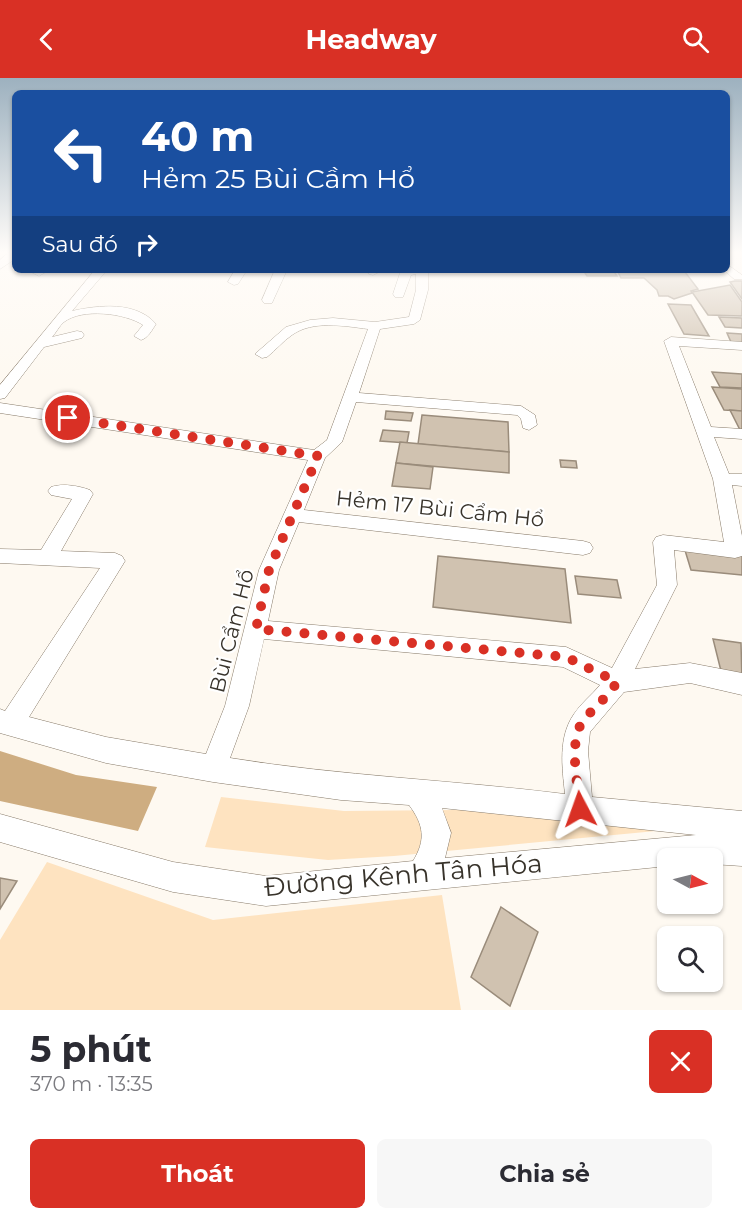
<!DOCTYPE html>
<html lang="vi">
<head>
<meta charset="utf-8">
<style>
	:root { --surface:#fff; --page:#f7f7f7; --text:#2b2b33; --muted:#7c7c81; --accent:#d93025 }
	body { margin:0; font-family:Montserrat,sans-serif; background:var(--page); color:var(--text); height:100vh; display:flex; flex-direction:column; font-size:22px; white-space:nowrap }
	* { box-sizing:border-box; margin:0 }
	p { font-size:20px; color:var(--muted) }
	.icon { flex:none; width:33px; height:33px; fill:none; stroke:currentColor; stroke-width:2; stroke-linecap:round; stroke-linejoin:round }
	.map { position:relative; height:932px; overflow:hidden }
	.side { display:flex; flex-direction:column; background:var(--surface); flex:1 }
	.side>* { flex:none }
	.top-card { position:absolute; left:12px; top:12px; width:718px; height:183px; border-radius:9px; box-shadow:0 2px 4px #0004; background:#1a4fa0; color:#fff; overflow:hidden }
	.needle { width:39px; rotate:97deg }
	.fabs { position:absolute; left:657px; top:770px; display:grid; gap:12px }
	.fabs a { display:grid; place-items:center; width:66px; height:66px; border-radius:9px; background:var(--surface); box-shadow:0 2px 4px #0004; font-size:30px }
	.pin { position:absolute; display:grid; place-items:center; width:51px; height:51px; color:#fff; margin:-26px; border:3px solid #fff; border-radius:50%; box-shadow:0 2px 6px #0007 }
	.me { position:absolute; width:66px; margin:-33px; rotate:356deg; stroke-linejoin:round; filter:drop-shadow(0 0 4px #0008) }
	.turn { display:flex; align-items:center; gap:21px; height:126px; padding:0 30px; font-size:27px }
	.turn .icon { width:78px; height:78px; stroke-width:2.5 }
	.turn b { display:block; font-size:42px; line-height:51px }
	.then { display:flex; align-items:center; height:57px; padding:0 30px; background:#0003; gap:12px; font-size:22px }
	.round { display:grid; place-items:center; flex:none; width:63px; height:63px; border-radius:9px; background:var(--page) }
	.headline { display:flex; align-items:center; justify-content:space-between; height:102px; padding:0 30px }
	h1 { font-size:36px; font-weight:700; line-height:45px }
	.cta { display:flex; gap:12px; margin-top:auto; padding:12px 30px }
	.cta a { flex:1; height:69px; border-radius:9px; background:var(--accent); color:#fff; font-size:24px; font-weight:700; line-height:69px; text-align:center }
	.cta a+a { background:var(--page); color:var(--text) }
	header { display:flex; justify-content:space-between; align-items:center; height:78px; padding:0 30px; background:var(--accent); color:#fff; font-size:27px; font-weight:700 }
	.map>svg:first-child { display:block }
	.green { fill:#fee3c0 }
	.water { fill:#cead81 }
	.building { fill:#d0c2b0; stroke:#9a8c7b; stroke-width:1.5 }
	.lines { fill:none; stroke-linecap:round; stroke-linejoin:round }
	.minor-casing { stroke:#877a69; stroke-width:1 }
	.minor { fill:#fff; fill-rule:evenodd }
	.route { stroke:#d93025; stroke-width:10; stroke-dasharray:0 18 }
	.labels { text-anchor:middle; stroke-width:4.5; stroke-linejoin:round; paint-order:stroke }
	.street-label { font-size:21px; fill:#38332b; stroke:#fff }
	.near-street-label { font-size:26px; fill:#38332b; stroke:#fff }
</style>
</head>
<body>
<header><svg class="icon" aria-label="back" viewBox="0 0 24 24"><path d="M15 5l-7 7 7 7"/></svg>Headway<svg class="icon" aria-label="search" viewBox="0 0 24 24"><circle cx="10" cy="10" r="6"/><path d="M15 15l6 6"/></svg></header>
<div class="map">
<svg width="742" height="932" viewBox="0 0 742 932">
	<rect width="100%" height="100%" fill="#fef9f1"/>
	<g class="green">
		<path d="M221 719 344 733 580 731 620 736 656 753 394 778 328 782 205 769Z"/>
		<path d="M47 784 213 842 442 817 461 932H0V862Z"/>
	</g>
	<path class="water" d="M0 673 76 697 157 709 138 753 0 723Z"/>
	<g class="building">
		<path d="M583 192H613L617 198H587Z"/>
		<path d="M617 192 685 194 698 211 691 213 692 215 674 221 668 218H659L657 212 644 200H621Z"/>
		<path d="M735 203H742V221L730 204Z"/>
		<path d="M730 207 742 224V238L708 237 692 214Z"/>
		<path d="M668 226 691 227 709 258 684 256Z"/>
		<path d="M719 239 742 240V250L725 249Z"/>
		<path d="M727 255 742 256V265L731 264Z"/>
		<path d="M712 294 742 296V310L720 309Z"/>
		<path d="M712 309 742 311V333L724 332Z"/>
		<path d="M730 332 742 333V356Z"/>
		<path d="M386 333 413 335 411 343 385 341Z"/>
		<path d="M422 337 508 344 509 374 418 366Z"/>
		<path d="M383 352 409 354 407 365 380 363Z"/>
		<path d="M400 364 509 374V395L396 385Z"/>
		<path d="M560 382 576 383 577 390 561 389Z"/>
		<path d="M396 385 433 389 430 411 392 408Z"/>
		<path d="M684 469 742 475V497L691 492Z"/>
		<path d="M438 478 565 491 571 545 433 529Z"/>
		<path d="M575 498 617 502 621 520 578 516Z"/>
		<path d="M713 561 741 565 742 604 723 601Z"/>
		<path d="M0 800 17 803 0 831Z"/>
		<path d="M501 829 538 854 510 928 471 899Z"/>
	</g>
	<g class="lines">
		<g class="minor-casing">
			<g id="minor">
				<path d="M8 175H15V181L0 191V182Z"/>
				<path d="M728 187 742 197V201H734L724 192H728Z"/>
				<path d="M36 192H49L39 198 33 195Z"/>
				<path d="M95 192H107L72 233C99 227 136 223 156 246 152 252 148 260 141 262L134 258 143 247C125 235 82 230 64 244 59 248 56 255 52 259L77 253 82 254 84 257 82 260 44 269 5 320 0 321V307Z"/>
				<path d="M235 192H247L238 206 234 207 228 204Z"/>
				<path d="M275 192H287L272 225H264L262 222Z"/>
				<path d="M367 192H379V194L373 197 369 196Z"/>
				<path d="M404 192H428V212L420 242 414 246 380 251 359 315 521 328 535 337 537 347 529 352 523 350 521 341 517 337 356 324 342 364 325 380 304 432 583 463 590 465 593 470 590 475 583 477 299 444 279 492 268 543 566 569 612 590 657 507 653 464 656 459 663 457 724 464 713 401 664 263 671 259 742 264V272L679 268 711 349 742 351V361L714 359 729 396H742V408L732 407 742 458V478L735 480 674 472 677 507 635 591 690 585 742 595V617L690 605 624 614 590 654 588 673 592 719 742 733V788L712 786V780H668V788L266 828 173 814 0 764V736L173 784 266 798 413 783C426 762 424 747 409 727L341 722 213 704 106 685 0 655V631L5 633 100 490 0 485V471L41 472 72 421 51 417 48 413 51 409C63 405 79 408 90 412L93 416 61 473 115 475 122 478 125 483 29 639 106 659 206 676 225 628 259 492 308 382 0 335V325L314 372 327 362 368 251C344 248 313 242 292 257 283 263 276 272 267 279L262 280 255 276 286 249 310 242 333 240 375 244 409 239 416 212V196L411 197 403 219H395L393 216 400 195ZM264 561 563 589 600 607C592 617 581 625 574 636 558 659 562 689 565 716 453 702 341 698 230 680L249 628ZM442 730 696 757 445 780 451 755Z"/>
			</g>
		</g>
		<use href="#minor" class="minor"/>
	</g>
	<linearGradient id="sky" x2="0" y2="1"><stop stop-color="#9db1bf"/><stop offset="0.57" stop-color="#fffcf9"/><stop offset="1" stop-color="#fffcf9" stop-opacity="0"/></linearGradient>
	<rect width="742" height="306" fill="url(#sky)"/>
	<g class="lines">
		<path class="route" d="M68 340 318 378 269 492 256 551 566 579 617 604C607 620 594 629 583 643 568 663 578 707 580 731"/>
	</g>
	<g class="labels">
		<g class="street-label">
			<text transform="translate(440 431) rotate(6)" y="7">Hẻm 17 Bùi Cẩm Hổ</text>
			<text transform="translate(232 553) rotate(-76)" y="7">Bùi Cẩm Hổ</text>
		</g>
		<g class="near-street-label">
			<text transform="translate(403 797) rotate(-5)" y="9">Đường Kênh Tân Hóa</text>
		</g>
	</g>
</svg>
<div class="fabs">
<a><svg class="needle" viewBox="-14 -14 28 28"><path d="M0-13l5 13h-10z" fill="#e53935"/><path d="M0 13l5-13h-10z" fill="#7c7c81"/></svg></a>
<a><svg class="icon" aria-label="search" viewBox="0 0 24 24"><circle cx="10" cy="10" r="6"/><path d="M15 15l6 6"/></svg></a>
</div>
<div class="pin" style="left:68px;top:340px;background:#d93025"><svg class="icon" aria-label="arrive" viewBox="0 0 24 24"><path d="M6 21V4h12l-3 4 3 4H6"/></svg></div>
<svg class="me" style="left:580px;top:731px" viewBox="-20 -20 40 40"><path d="M0-17L14 15 0 8-14 15z" fill="#d93025" stroke="#fff" stroke-width="4"/></svg>
<div class="top-card">
<div class="turn"><svg class="icon" aria-label="left" viewBox="0 0 24 24"><path d="M17 20v-9H6M10 6l-5 5 5 5"/></svg><div><b>40 m</b>Hẻm 25 Bùi Cầm Hổ</div></div>
<div class="then">Sau đó<svg class="icon" aria-label="right" viewBox="0 0 24 24"><path d="M7 20v-9h11M14 6l5 5-5 5"/></svg></div>
</div>
</div>
<section class="side">
<div class="headline"><div><h1>5 phút</h1><p>370 m · 13:35</p></div><a class="round" style="background:#d93025;color:#fff"><svg class="icon" aria-label="close" viewBox="0 0 24 24"><path d="M6 6l12 12M18 6L6 18"/></svg></a></div>
<div class="cta"><a>Thoát</a><a>Chia sẻ</a></div>
</section>
</body>
</html>
